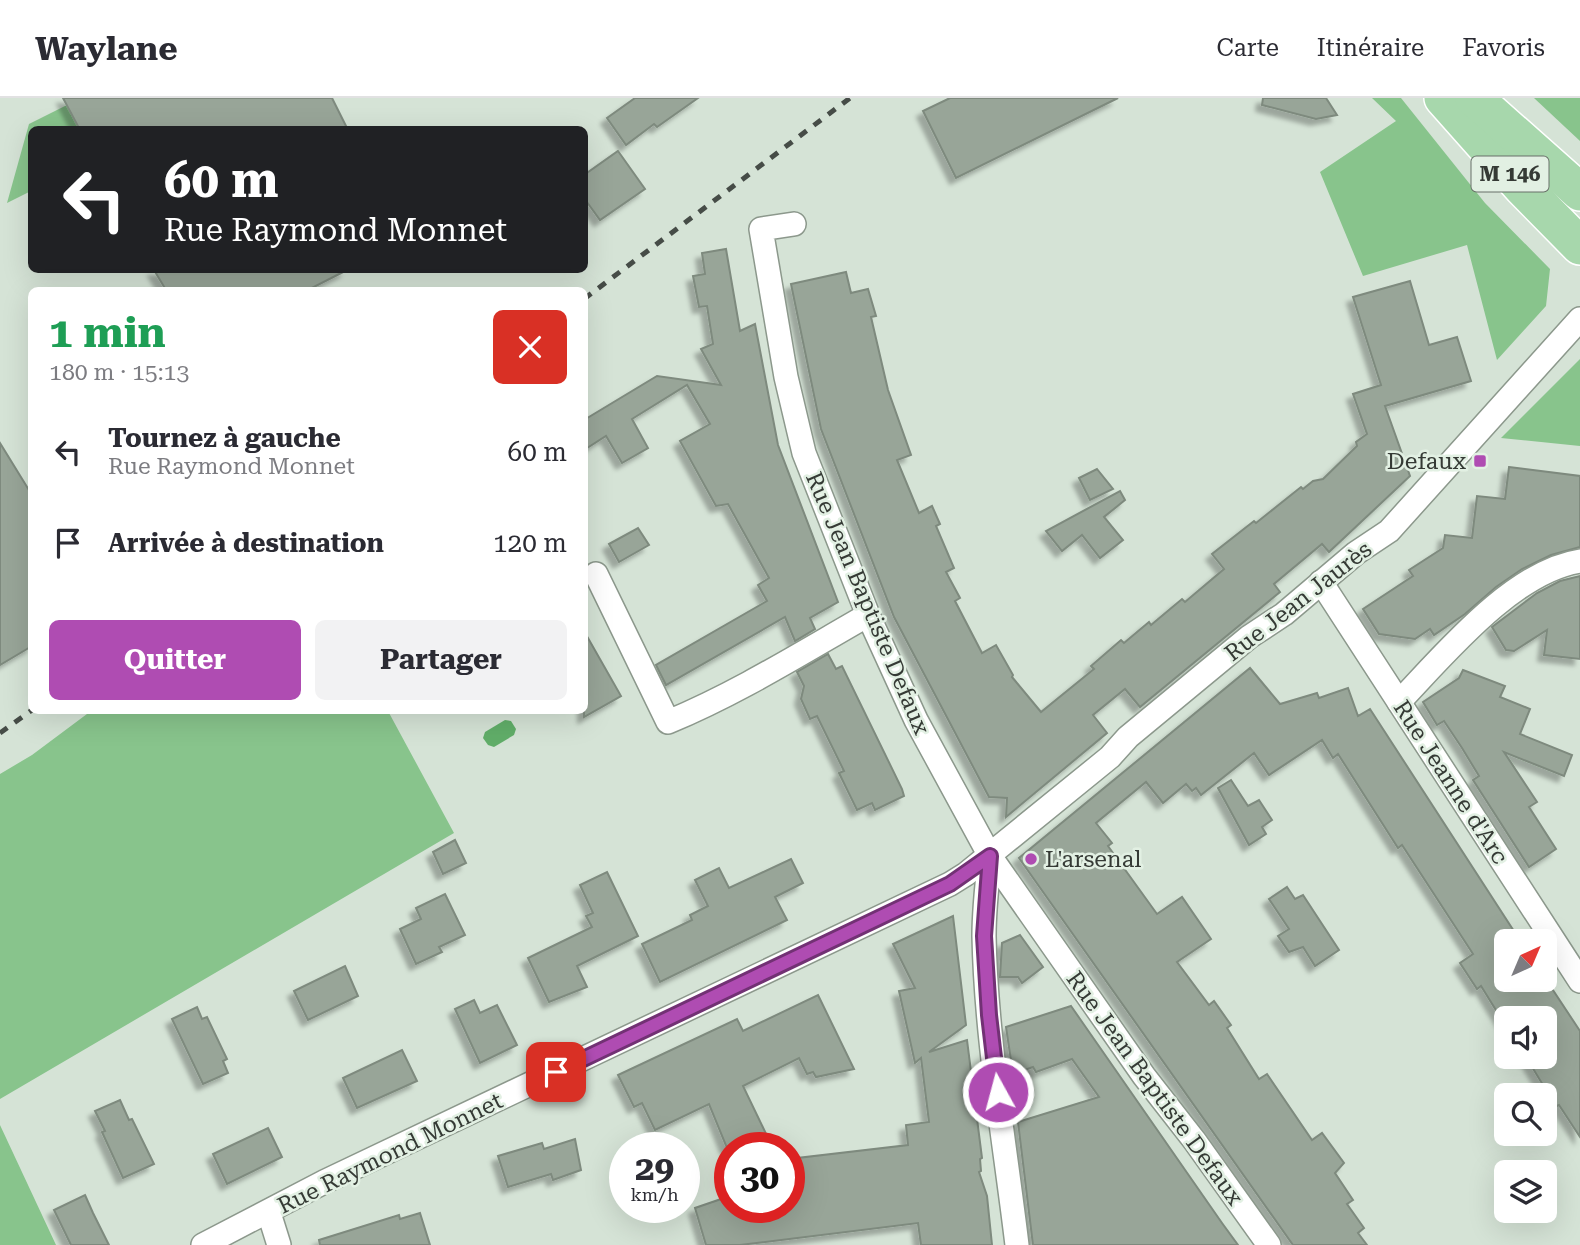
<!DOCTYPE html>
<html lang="fr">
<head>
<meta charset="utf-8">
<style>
	:root { --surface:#fff; --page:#f2f2f3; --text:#2b2b33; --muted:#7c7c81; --line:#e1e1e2; --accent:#af4cb2 }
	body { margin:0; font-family:"Roboto Serif",serif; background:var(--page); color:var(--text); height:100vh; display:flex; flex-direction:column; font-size:26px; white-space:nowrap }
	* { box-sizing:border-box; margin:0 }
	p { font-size:23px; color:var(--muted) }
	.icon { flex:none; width:38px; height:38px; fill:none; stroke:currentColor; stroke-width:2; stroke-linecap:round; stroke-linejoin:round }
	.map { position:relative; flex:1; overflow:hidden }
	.details { position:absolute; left:28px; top:189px; width:560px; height:427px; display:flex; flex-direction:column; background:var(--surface); border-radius:10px; box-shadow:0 7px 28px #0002 }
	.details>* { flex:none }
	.guide { position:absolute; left:28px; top:28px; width:560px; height:147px; border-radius:10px; box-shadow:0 7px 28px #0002; background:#202124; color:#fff; overflow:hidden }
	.needle { width:46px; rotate:44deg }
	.fabs { position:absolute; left:1494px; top:831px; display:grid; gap:14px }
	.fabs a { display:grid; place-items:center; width:63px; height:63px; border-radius:10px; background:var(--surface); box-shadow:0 7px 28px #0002; font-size:35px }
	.speed { position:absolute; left:609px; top:1034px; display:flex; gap:14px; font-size:35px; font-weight:700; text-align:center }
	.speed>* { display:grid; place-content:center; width:91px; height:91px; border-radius:50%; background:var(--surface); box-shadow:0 7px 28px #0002; line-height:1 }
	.speed small { font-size:18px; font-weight:400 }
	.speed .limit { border:10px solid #d22; background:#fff; color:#111 }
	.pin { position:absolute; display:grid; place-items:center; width:60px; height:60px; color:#fff; margin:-30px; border-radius:14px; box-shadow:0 4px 10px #0006 }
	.me { position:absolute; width:77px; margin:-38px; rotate:353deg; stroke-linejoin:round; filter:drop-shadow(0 0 5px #0008) }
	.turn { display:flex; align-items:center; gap:24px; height:147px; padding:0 21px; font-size:32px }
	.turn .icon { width:91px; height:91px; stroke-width:2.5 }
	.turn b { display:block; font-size:49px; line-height:60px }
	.round { display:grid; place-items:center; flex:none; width:74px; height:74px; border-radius:10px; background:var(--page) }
	.head { display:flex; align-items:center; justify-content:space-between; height:119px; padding:0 21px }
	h1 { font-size:42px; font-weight:700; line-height:52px; color:#1e9e55 }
	.cta { display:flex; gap:14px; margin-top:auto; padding:14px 21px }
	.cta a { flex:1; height:80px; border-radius:10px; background:var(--accent); color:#fff; font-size:28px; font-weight:700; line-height:80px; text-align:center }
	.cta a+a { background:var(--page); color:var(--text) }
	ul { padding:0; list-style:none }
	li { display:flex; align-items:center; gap:21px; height:91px; padding:0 21px }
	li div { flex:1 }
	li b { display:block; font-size:26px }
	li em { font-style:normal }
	header { display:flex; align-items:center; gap:42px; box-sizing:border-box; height:98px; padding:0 35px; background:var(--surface); border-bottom:2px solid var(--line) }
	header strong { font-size:33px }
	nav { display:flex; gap:38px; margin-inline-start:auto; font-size:24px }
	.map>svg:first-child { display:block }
	.green { fill:#88c48c }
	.water { fill:#61ae69 }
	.building { fill:#98a598; stroke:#7e8a7e; stroke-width:2; filter:url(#shadow) }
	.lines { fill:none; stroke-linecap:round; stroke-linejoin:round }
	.street-casing { stroke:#8c988c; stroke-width:26 }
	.primary-casing { stroke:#fff; stroke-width:40 }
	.street { stroke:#fff; stroke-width:23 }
	.primary { stroke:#a7d7ac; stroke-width:37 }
	.rail { stroke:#464c47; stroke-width:5; stroke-dasharray:9 9; stroke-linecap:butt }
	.route-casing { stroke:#723174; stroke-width:18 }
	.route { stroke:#af4cb2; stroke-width:12 }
	.poi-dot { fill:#af4cb2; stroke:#e2f0e3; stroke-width:2.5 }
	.labels { text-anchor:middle; stroke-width:5; stroke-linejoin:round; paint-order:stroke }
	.shield { fill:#e2f0e3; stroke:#697169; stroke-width:2 }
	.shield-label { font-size:21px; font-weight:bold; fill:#353a35 }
	.poi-label { font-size:23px; fill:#353a35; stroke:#e2f0e3; text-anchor:end }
	.street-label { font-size:23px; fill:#353a35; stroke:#e2f0e3 }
</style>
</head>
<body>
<header>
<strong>Waylane</strong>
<nav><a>Carte</a><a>Itinéraire</a><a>Favoris</a></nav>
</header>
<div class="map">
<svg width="1580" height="1147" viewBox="0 0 1580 1147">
	<defs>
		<filter id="shadow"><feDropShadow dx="-6" dy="6" stdDeviation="2" flood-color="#0004"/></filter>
	</defs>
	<rect width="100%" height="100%" fill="#d5e3d6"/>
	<g class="green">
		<path d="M1372 0H1401L1485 105 1550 171 1546 208 1497 262 1467 147 1363 178 1320 74 1396 23Z"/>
		<path d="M1534 0H1580V43Z"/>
		<path d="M67 7 80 31 32 32 31 93 7 105 29 26Z"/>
		<path d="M1580 261V348L1501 340Z"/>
		<path d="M91 613H388L454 735 0 1001V676L32 657Z"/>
		<path d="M0 1027 56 1147H0Z"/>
	</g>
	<path class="water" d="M505 622 511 623 516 631 514 637 494 649 488 647 483 640 485 634Z"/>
	<g class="building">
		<path d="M63 0H332L348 32H80Z"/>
		<path d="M635 0H698L657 29 654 26 626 47 607 20Z"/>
		<path d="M950 0H1118L956 80 923 13Z"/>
		<path d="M1263 0H1326L1337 17 1316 21 1262 7Z"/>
		<path d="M618 53 645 91 600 122 584 100V77Z"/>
		<path d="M726 151 740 233 755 226 778 347 838 504 810 520 815 531 795 543 785 519 666 587 656 567 767 503 758 487 769 480 728 406 716 408 680 343 710 326 687 287 632 321 648 350 622 365 606 338 584 352V322L657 278 721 287 701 251 713 246 707 208 699 209 693 178 705 176 702 155Z"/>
		<path d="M154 172H347L308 192H166Z"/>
		<path d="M846 174 851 195 868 191 876 218 871 219 888 292 911 357 897 362 919 415 932 408 940 426 936 428 954 470 946 474 960 500 955 503 982 555 996 547 1013 577 1012 579 1041 614 1094 571 1091 568 1121 542 1124 545 1149 524 1151 527 1182 501 1185 504 1224 471 1212 456 1254 423 1256 425 1301 389 1303 391 1313 383 1323 381 1357 348 1356 344 1367 336 1353 296 1381 287 1353 199 1410 183 1429 247 1457 239 1471 283 1385 308 1410 378 1329 454 1322 446 1274 486 1280 494 1140 609 1125 591 1093 617 1107 635 1006 719 1007 700 989 699 894 519 821 331 791 186Z"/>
		<path d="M0 345 32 397V548L0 567Z"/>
		<path d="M1509 369 1580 378V449L1551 457 1522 471 1496 489 1465 516 1434 537 1430 531 1415 541 1379 536 1363 511 1413 478 1409 472 1443 450 1445 437 1472 440 1477 398 1505 401Z"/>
		<path d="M1097 371 1113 391 1090 402 1079 380Z"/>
		<path d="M1120 393 1125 402 1104 419 1123 442 1100 460 1082 437 1062 453 1046 433Z"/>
		<path d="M638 430 649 447 619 464 609 446Z"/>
		<path d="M1580 478V561L1544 557 1547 532 1514 553 1506 552 1492 529 1537 495 1560 483Z"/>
		<path d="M584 533 621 598 584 619Z"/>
		<path d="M828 556 836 571 842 568 902 691 904 698 875 712 872 705 857 712 839 675 844 673 817 618 810 621 801 601 804 588 797 574Z"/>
		<path d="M1250 570 1280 606 1317 595 1319 600 1348 590 1358 618 1370 611 1521 844H1507V882H1545V880L1580 933V1039L1559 1007 1557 1008 1546 992 1526 959H1545V920H1507V930L1481 888 1477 891 1460 865 1473 856 1460 836 1402 747 1398 750 1338 656 1333 660 1322 642 1269 677 1254 655 1201 697 1196 690 1192 693 1186 686 1163 705 1146 684 1096 725 1112 745 1108 748 1157 816 1182 799 1211 841 1177 864 1209 907 1214 903 1231 927 1227 930 1259 981 1267 976 1312 1042 1322 1035 1344 1065 1335 1075 1353 1102 1347 1106 1364 1130 1358 1135 1367 1147H1293L1019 760Z"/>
		<path d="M1463 572 1505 588 1500 599 1530 611 1520 636 1572 657 1564 678 1504 654 1537 704 1529 709 1556 751 1529 769 1473 682 1479 678 1462 650 1444 623 1437 627 1423 604 1459 580Z"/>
		<path d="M1231 682 1248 708 1259 702 1272 722 1262 729 1266 736 1249 747 1218 690Z"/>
		<path d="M455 742 466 765 443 776 433 754Z"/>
		<path d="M791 761 803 785 775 799 787 822 660 884 642 846 692 822 690 817 708 808 695 782 719 770 729 790Z"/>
		<path d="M607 774 638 838 577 868 587 889 549 904 528 860 592 829 586 818 593 815 580 787Z"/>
		<path d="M1287 789 1295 801 1303 797 1339 852 1315 868 1303 849 1289 854 1278 838 1289 831 1269 801Z"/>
		<path d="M445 796 465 837 439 849 442 854 416 866 400 831 421 821 416 810Z"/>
		<path d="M953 818 966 927 929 954 967 942 982 1060 980 1061 981 1073 979 1074 987 1098 992 1147H921L918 1125 740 1147H706L695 1110 730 1098V1110H789V1061L908 1047 906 1027 929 1024 921 960 915 965 899 893 915 890 893 846Z"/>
		<path d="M1020 837 1043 869 1022 885 1018 879H1000L1002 845Z"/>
		<path d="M345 868 358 898 308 922 294 893Z"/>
		<path d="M818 897 854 971 816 979 813 974 807 976 799 960 743 988 770 1044 758 1050H727L709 1006 655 1032 642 1005 634 1009 618 977 737 921 743 933Z"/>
		<path d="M474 902 480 915 497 907 517 947 480 965 455 911Z"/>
		<path d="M1071 908 1222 1125 1238 1147H1033L1018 1024 1099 999 1072 961 1036 974 1033 969 1013 976 1006 929Z"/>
		<path d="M197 909 202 921 207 919 227 961 223 963 228 975 203 986 172 921Z"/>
		<path d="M402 952 417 983 357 1010 343 980Z"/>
		<path d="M120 1002 129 1022 132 1021 154 1066 123 1080 102 1034 105 1033 95 1013Z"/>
		<path d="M268 1030 282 1059 227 1086 213 1056Z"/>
		<path d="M575 1041 581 1072 553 1082 551 1076 508 1089 498 1058 542 1045 544 1051Z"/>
		<path d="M85 1097 93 1115 109 1147H71L54 1112Z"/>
		<path d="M420 1115 430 1147H320L319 1142 399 1117 400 1121Z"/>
	</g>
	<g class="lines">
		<g class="street-casing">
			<g id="street">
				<path d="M794 126 761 131 786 279 804 355 868 517 916 622 990 758 1144 978 1194 1042 1269 1147"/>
				<path d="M596 476 668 624C738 595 803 554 868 517"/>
				<path d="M1321 484 1580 883"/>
				<path d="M1399 604C1444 557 1513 473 1580 463"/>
				<path d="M990 758C987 785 984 811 984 838 986 940 1005 1046 1017 1147"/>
				<path d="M269 1115 279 1147"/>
				<path d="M203 1147 324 1084 950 786 966 776 1110 659 1128 639 1249 539 1284 516 1356 455 1389 433 1580 221"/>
			</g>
		</g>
		<g class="primary-casing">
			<g id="primary">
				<path d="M1443 0 1522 89 1580 148"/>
				<path d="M1474 0 1580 94"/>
			</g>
		</g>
		<use href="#street" class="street"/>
		<use href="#primary" class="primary"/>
		<g class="rail">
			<path d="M584 201 850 0"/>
			<path d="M0 635 32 612"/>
		</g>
	</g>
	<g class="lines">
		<g class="route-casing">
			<path id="route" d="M556 974 950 786 990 758 984 838 989 917 998 994"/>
		</g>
		<use href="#route" class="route"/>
	</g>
	<g class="poi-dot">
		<rect x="1473" y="356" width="14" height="14" rx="3.5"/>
		<circle cx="1031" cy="761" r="7"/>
	</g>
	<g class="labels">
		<rect class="shield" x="1471.5" y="58.5" width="77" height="35" rx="5"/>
		<g class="shield-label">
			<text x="1510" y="83">M 146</text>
		</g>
		<g class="poi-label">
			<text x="1466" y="371">Defaux</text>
			<text x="1045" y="769" text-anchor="start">L'arsenal</text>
		</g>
		<g class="street-label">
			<text transform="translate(1298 503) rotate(-38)" y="8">Rue Jean Jaurès</text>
			<text transform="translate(868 505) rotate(67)" y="8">Rue Jean Baptiste Defaux</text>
			<text transform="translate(1451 684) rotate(57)" y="8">Rue Jeanne d'Arc</text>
			<text transform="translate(1155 990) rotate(54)" y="8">Rue Jean Baptiste Defaux</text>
			<text transform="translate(390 1055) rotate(-26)" y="8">Rue Raymond Monnet</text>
		</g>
	</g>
</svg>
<div class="fabs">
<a><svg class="needle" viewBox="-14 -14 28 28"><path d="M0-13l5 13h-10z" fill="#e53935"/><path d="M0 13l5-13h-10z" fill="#7c7c81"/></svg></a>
<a><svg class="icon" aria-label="sound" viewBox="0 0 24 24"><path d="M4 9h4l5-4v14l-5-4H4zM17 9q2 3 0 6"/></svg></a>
<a><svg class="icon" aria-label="search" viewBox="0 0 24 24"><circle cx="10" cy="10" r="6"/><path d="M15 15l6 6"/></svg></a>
<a><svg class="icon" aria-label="layers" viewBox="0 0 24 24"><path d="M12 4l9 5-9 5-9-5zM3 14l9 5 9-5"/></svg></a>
</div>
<div class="speed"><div>29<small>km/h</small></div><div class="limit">30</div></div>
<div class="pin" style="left:556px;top:974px;background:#d93025"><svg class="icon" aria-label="arrive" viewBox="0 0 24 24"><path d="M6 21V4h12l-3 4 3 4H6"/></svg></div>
<svg class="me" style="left:998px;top:994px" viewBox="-20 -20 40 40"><circle r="17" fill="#af4cb2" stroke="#fff" stroke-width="3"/><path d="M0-11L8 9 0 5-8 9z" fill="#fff"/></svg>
<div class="guide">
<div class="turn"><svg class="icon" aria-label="left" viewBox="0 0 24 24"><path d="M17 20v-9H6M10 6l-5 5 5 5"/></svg><div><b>60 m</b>Rue Raymond Monnet</div></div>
</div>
<section class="details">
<div class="head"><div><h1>1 min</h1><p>180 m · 15:13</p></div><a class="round" style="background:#d93025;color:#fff"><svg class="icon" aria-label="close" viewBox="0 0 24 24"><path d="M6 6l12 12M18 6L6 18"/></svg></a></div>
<ul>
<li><svg class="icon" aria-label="left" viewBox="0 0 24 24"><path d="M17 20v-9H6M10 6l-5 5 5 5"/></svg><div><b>Tournez à gauche</b><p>Rue Raymond Monnet</p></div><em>60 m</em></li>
<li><svg class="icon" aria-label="arrive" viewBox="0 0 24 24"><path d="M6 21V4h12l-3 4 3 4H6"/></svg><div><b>Arrivée à destination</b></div><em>120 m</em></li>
</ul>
<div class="cta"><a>Quitter</a><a>Partager</a></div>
</section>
</div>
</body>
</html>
